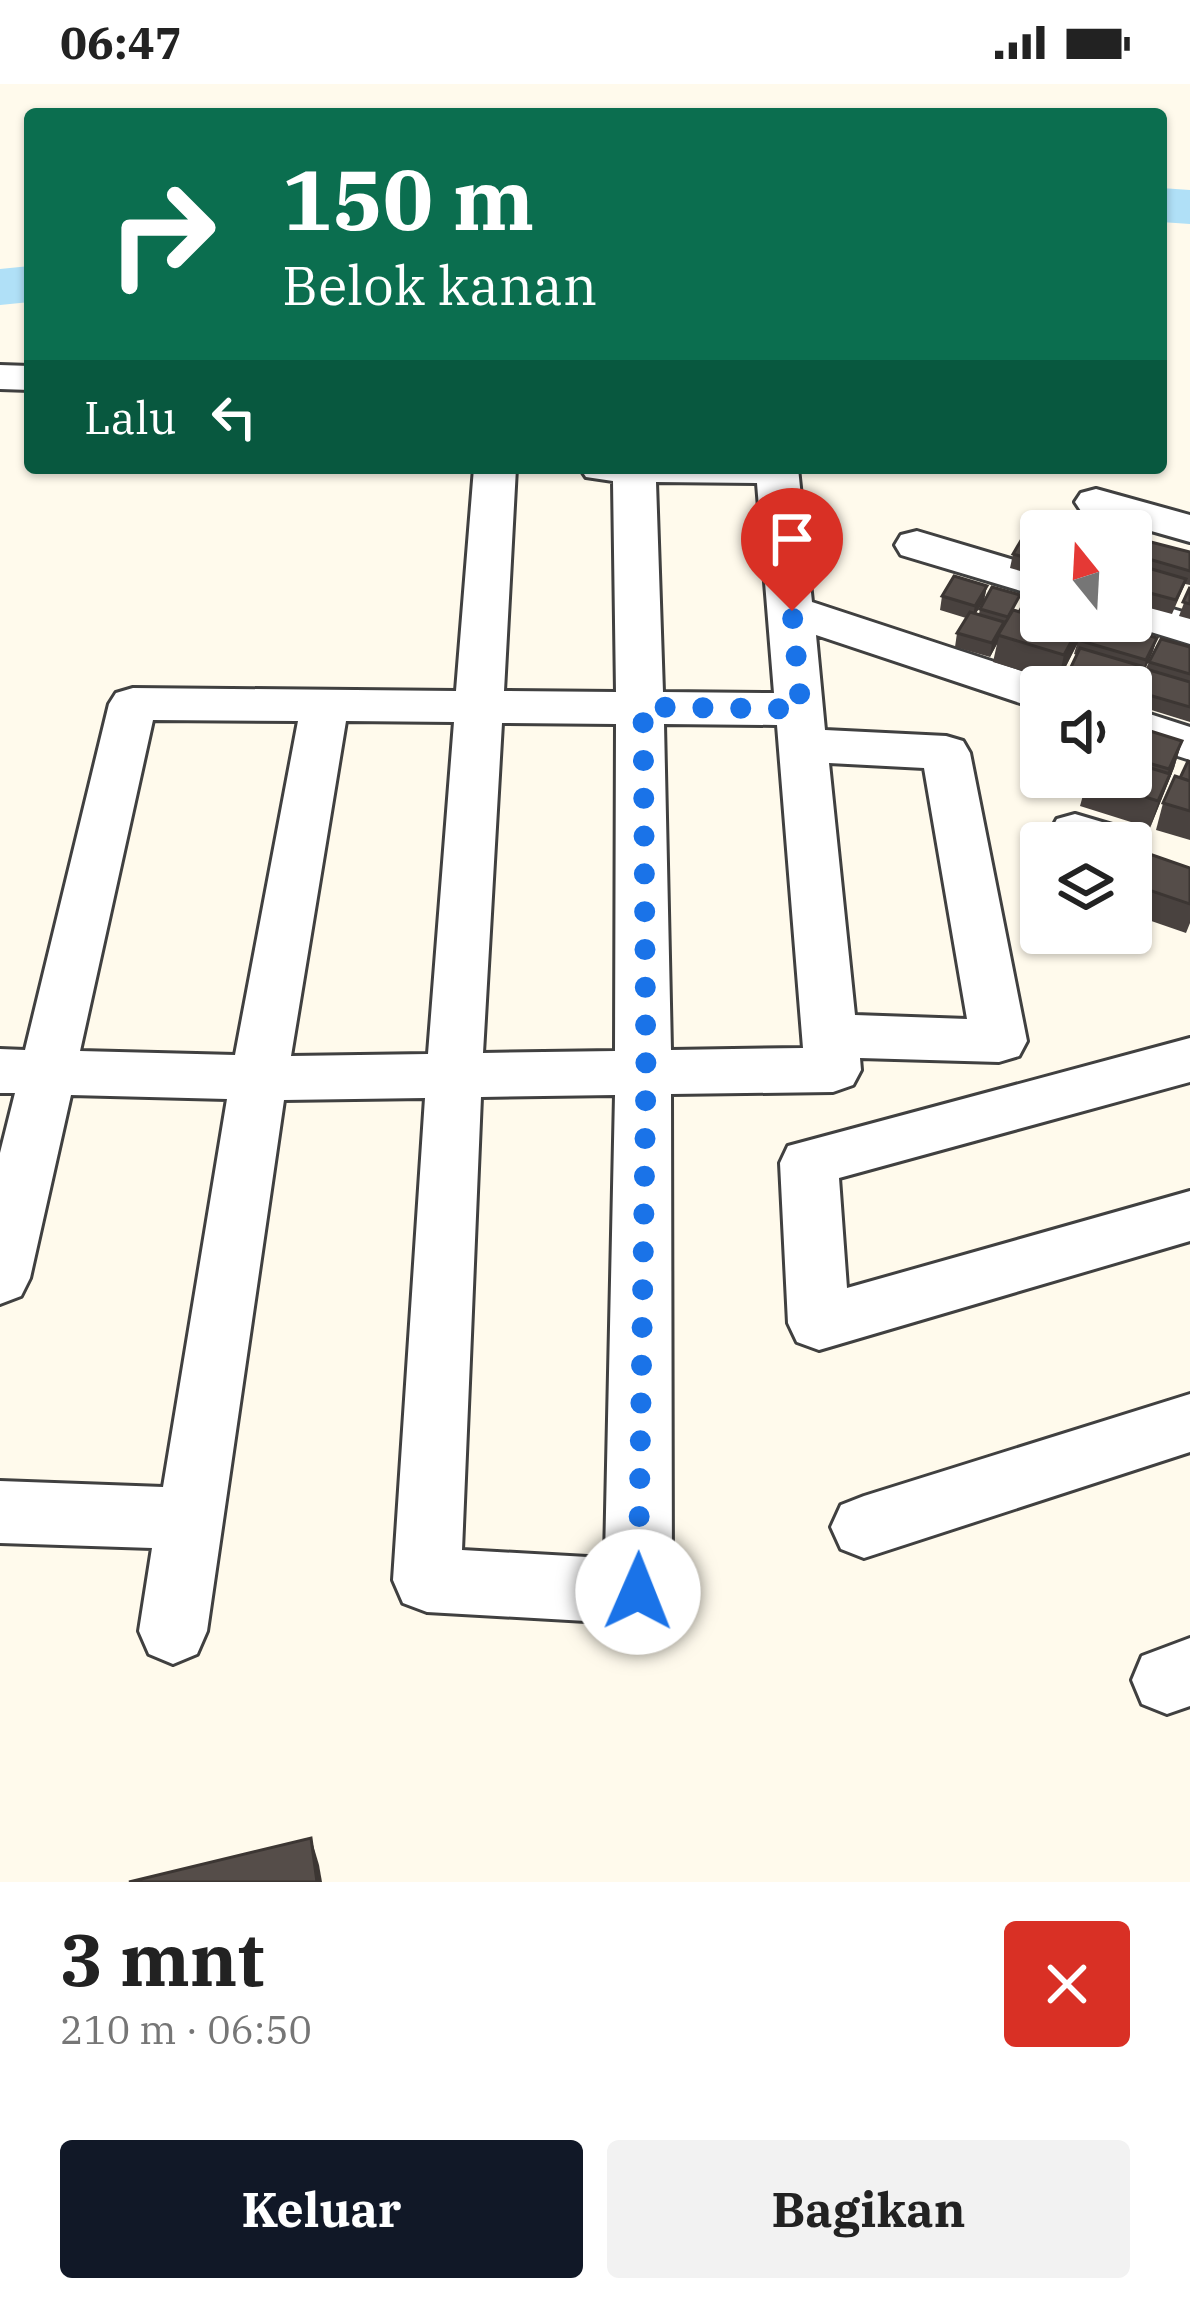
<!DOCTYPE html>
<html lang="id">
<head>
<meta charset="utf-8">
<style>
	:root { --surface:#fff; --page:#f2f2f2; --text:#222; --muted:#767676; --accent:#111827 }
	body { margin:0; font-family:"IBM Plex Serif",serif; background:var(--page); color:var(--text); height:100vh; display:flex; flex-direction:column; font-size:45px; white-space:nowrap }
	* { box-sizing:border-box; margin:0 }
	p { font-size:39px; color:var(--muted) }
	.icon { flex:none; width:66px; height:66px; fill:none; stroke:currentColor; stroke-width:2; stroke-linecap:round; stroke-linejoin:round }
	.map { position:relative; height:1798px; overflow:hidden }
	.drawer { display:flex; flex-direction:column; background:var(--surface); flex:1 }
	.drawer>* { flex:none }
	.hud { position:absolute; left:24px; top:24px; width:1143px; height:366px; border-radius:12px; box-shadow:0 3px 9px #0004; background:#0b6e4f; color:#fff; overflow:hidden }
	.needle { width:78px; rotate:342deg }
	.buttons { position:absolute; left:1020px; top:426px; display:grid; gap:24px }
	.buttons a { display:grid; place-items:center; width:132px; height:132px; border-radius:12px; background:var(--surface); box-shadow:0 3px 9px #0004; font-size:60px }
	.pin { position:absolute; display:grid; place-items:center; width:102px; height:102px; color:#fff; margin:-123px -51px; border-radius:50% 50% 50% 0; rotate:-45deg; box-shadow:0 0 12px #0007 }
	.pin .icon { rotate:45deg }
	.me { position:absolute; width:132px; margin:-66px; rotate:1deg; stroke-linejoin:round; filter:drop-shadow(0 0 9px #0008) }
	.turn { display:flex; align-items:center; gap:42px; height:252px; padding:0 60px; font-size:54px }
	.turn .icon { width:156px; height:156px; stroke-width:2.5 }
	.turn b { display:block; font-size:84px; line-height:102px }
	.then { display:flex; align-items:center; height:114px; padding:0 60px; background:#0003; gap:24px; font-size:45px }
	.round { display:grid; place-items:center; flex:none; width:126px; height:126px; border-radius:12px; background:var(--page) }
	.head { display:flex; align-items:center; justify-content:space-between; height:204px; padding:0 60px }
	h1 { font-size:72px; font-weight:700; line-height:90px }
	.button { display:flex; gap:24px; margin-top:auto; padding:24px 60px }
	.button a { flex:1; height:138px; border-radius:12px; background:var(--accent); color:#fff; font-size:48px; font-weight:700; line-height:138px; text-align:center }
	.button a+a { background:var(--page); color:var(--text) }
	.status { display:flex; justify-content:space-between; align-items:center; height:84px; padding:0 60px; background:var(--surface); direction:ltr }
	.status svg { height:33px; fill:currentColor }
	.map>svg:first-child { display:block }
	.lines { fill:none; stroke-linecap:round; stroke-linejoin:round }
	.river { fill:#b0e0f7; fill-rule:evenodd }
	.street-casing { stroke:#404040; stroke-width:6 }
	.street { fill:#fff; fill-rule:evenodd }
	.wall { fill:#49423f }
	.shaded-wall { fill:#3c3633 }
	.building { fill:#554d49; stroke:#3c3633; stroke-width:3 }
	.route { stroke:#1a73e8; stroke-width:21; stroke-dasharray:0 37.8 }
</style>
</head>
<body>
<div class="status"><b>06:47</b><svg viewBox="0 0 49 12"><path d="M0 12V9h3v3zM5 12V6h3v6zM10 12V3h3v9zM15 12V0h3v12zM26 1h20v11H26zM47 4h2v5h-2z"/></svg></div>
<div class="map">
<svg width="1190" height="1798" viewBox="0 0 1190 1798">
	<rect width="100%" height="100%" fill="#fffaec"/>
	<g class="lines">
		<g class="river">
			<path d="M1161 104 1190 106V140L1161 138Z"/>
			<path d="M30 182V218L0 221V185Z"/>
		</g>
		<g class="street-casing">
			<g id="street">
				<path d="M0 281 30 282V306L0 305Z"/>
				<path d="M474 384H516L504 607 616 608 613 397 586 393 580 384H798L812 518 1058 599 1060 603H1041V626L816 551 825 646 946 652 963 657 970 669 1027 957 1019 972 999 978 860 974 861 986 853 1001 833 1008 671 1010 672 1508 662 1531 638 1540 427 1528 403 1519 393 1496 425 1014 284 1016 207 1547 197 1570 173 1580 149 1570 139 1547 152 1464 0 1459V1397L163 1403 227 1015 71 1011 30 1194 21 1212 0 1220V1069L15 1009H0V965L25 966 109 620 116 609 133 604 456 607ZM656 398 757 399 774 609 663 608ZM153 636 298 637 235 971 80 967ZM346 637 454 638 428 970 291 972ZM502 639 616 640 615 967 483 969ZM664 640 777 641 803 964 671 966ZM829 679 924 684 967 935 855 931ZM615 1011 605 1474 462 1466 481 1013Z"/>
				<path d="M1096 405 1190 431V458L1081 427 1075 418 1081 409Z"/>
				<path d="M917 447 1041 484V513L901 471 895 461 901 451Z"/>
				<path d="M1131 513 1190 530V560L1115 537H1131Z"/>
				<path d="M1131 624 1190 643V676L1131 657Z"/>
				<path d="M1075 730 1129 746 1136 759 1131 768V759H1056L1050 748 1057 735Z"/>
				<path d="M1190 954V998L839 1094 847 1204 1190 1107V1157L819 1266 797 1258 788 1239 780 1079 788 1062Z"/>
				<path d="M1190 1310V1368L864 1474 841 1465 831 1443 841 1421 864 1412Z"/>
				<path d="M1190 1554V1622L1167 1630 1142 1620 1132 1596 1142 1572Z"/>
			</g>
		</g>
		<use href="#street" class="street"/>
	</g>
	<g class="wall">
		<path d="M1041 452V485L1037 492 1010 484 1013 470Z"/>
		<path d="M1190 468V501L1185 500 1172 530 1131 519V479L1133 480 1135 471Z"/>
		<path d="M987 502 984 516 976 529 979 530 980 525 1017 527 1157 554 1153 567 1143 590 1139 589 1131 609V603H1079L1066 599 1070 585 1077 571 1074 570 1077 560 1058 598 993 578 997 560 990 573 955 563 957 549 966 534 940 526 942 512Z"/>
		<path d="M1190 503V535L1179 532Z"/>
		<path d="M1190 563V638L1132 620 1135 607 1149 578Z"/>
		<path d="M1041 623V672L1026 667 1032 640Z"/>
		<path d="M1131 641 1182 657 1174 684 1150 744 1080 722 1088 693H1131Z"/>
		<path d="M1190 678V756L1156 746 1163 719Z"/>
		<path d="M1131 774 1190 784V839L1186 849 1131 830Z"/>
	</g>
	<g class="shaded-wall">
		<path d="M987 502 984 516 972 536 975 522Z"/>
		<path d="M1085 537H1087L1085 545 1058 598 1064 571 1078 545Z"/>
		<path d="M1004 538 997 560 990 573 992 559Z"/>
		<path d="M1157 554 1153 567 1143 590 1146 576Z"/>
		<path d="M1182 657 1174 684 1150 744 1169 685Z"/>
		<path d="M311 1754 319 1781 322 1798H317Z"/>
	</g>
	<g class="building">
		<path d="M1075 432 1130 447H1066Z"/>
		<path d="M1131 447 1138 449 1131 463Z"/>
		<path d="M1026 448 1041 452 1040 478 1013 470Z"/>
		<path d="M1143 456 1190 468V487L1135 471Z"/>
		<path d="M1131 479 1186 495 1176 516 1131 504Z"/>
		<path d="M954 492 987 502 975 522 942 512Z"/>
		<path d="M992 503 1020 511 1008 533 980 525Z"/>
		<path d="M1190 503V520L1183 518Z"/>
		<path d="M1027 514 1041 518V534L1019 528Z"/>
		<path d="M1013 526 1041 534V537H1052L1078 545 1064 571 998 551Z"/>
		<path d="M970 528 1004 538 992 559 957 549Z"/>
		<path d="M1052 537H1085L1077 551 1078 545Z"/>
		<path d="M1088 537H1100L1157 554 1146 576 1078 556Z"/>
		<path d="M1161 555 1190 563V590L1149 578Z"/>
		<path d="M1080 564 1141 582 1131 603 1070 585Z"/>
		<path d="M1146 585 1190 598V623L1135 607Z"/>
		<path d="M1041 623V643L1032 640Z"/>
		<path d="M1131 641 1182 657 1169 685 1131 674Z"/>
		<path d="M1188 677 1190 678V697L1180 694Z"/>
		<path d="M1131 678 1170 690 1158 717 1087 695 1088 693H1131Z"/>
		<path d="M1175 692 1190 697V727L1163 719Z"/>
		<path d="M1135 765 1190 784V820L1131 800V774Z"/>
		<path d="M311 1754 317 1798H129Z"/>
	</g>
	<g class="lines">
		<path class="route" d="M638 1508 646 991 643 623 801 625 792 527"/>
	</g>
</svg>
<div class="buttons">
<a><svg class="needle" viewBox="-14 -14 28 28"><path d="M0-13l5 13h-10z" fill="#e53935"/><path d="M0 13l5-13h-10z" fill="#767676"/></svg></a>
<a><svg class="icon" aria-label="sound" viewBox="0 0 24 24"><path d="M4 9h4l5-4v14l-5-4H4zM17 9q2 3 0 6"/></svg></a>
<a><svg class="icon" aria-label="layers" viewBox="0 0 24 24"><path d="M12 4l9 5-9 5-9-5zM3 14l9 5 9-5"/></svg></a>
</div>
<div class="pin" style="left:792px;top:527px;background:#d93025"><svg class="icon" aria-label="arrive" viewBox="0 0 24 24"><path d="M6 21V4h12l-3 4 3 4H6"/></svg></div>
<svg class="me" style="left:638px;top:1508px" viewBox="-20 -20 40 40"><circle r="19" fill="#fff"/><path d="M0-13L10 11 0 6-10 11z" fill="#1a73e8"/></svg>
<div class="hud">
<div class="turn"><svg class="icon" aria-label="right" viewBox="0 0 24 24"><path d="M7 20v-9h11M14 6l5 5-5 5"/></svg><div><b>150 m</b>Belok kanan</div></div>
<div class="then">Lalu<svg class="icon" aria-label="left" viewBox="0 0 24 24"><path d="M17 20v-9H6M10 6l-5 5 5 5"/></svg></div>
</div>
</div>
<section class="drawer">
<div class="head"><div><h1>3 mnt</h1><p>210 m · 06:50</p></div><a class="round" style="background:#d93025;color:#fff"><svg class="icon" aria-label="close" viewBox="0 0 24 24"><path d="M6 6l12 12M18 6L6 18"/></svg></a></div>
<div class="button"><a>Keluar</a><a>Bagikan</a></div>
</section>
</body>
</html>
